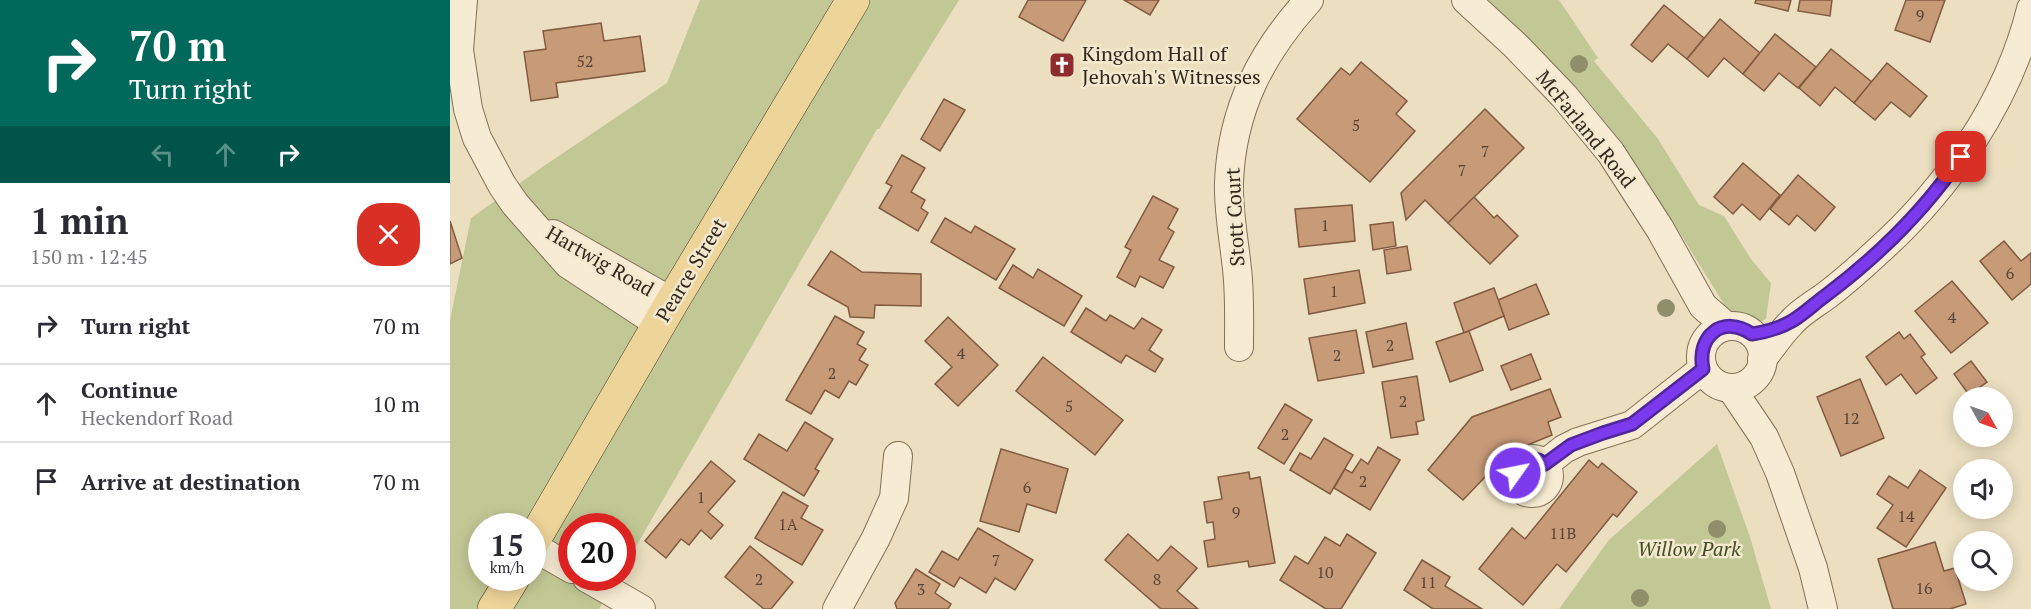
<!DOCTYPE html>
<html lang="en">
<head>
<meta charset="utf-8">
<style>
	:root { --surface:#fff; --page:#f2f2f3; --text:#2b2b33; --muted:#7c7c81; --line:#e1e1e2 }
	body { margin:0; font-family:"PT Serif",serif; background:var(--page); color:var(--text); height:100vh; display:flex; flex-direction:column; font-size:22px; white-space:nowrap }
	* { box-sizing:border-box; margin:0 }
	p { font-size:20px; color:var(--muted) }
	.icon { flex:none; width:33px; height:33px; fill:none; stroke:currentColor; stroke-width:2; stroke-linecap:round; stroke-linejoin:round }
	.map { position:relative; flex:1; overflow:hidden }
	.side { display:flex; flex-direction:column; background:var(--surface); width:450px }
	.side>* { flex:none }
	.hud { background:#00695c; color:#fff; overflow:hidden }
	.needle { width:39px; rotate:130deg }
	.buttons { position:absolute; left:1503px; top:387px; display:grid; gap:12px }
	.buttons a { display:grid; place-items:center; width:60px; height:60px; border-radius:50%; background:var(--surface); box-shadow:0 3px 15px #0003; font-size:30px }
	.speed { position:absolute; left:18px; top:513px; display:flex; gap:12px; font-size:30px; font-weight:700; text-align:center }
	.speed>* { display:grid; place-content:center; width:78px; height:78px; border-radius:50%; background:var(--surface); box-shadow:0 3px 15px #0003; line-height:1 }
	.speed small { font-size:15px; font-weight:400 }
	.speed .limit { border:9px solid #d22; background:#fff; color:#111 }
	.pin { position:absolute; display:grid; place-items:center; width:51px; height:51px; color:#fff; margin:-26px; border-radius:12px; box-shadow:0 3px 9px #0006 }
	.me { position:absolute; width:66px; margin:-33px; rotate:57deg; stroke-linejoin:round; filter:drop-shadow(0 0 4px #0008) }
	.turn { display:flex; align-items:center; gap:21px; height:126px; padding:0 30px; font-size:27px }
	.turn .icon { width:78px; height:78px; stroke-width:2.5 }
	.turn b { display:block; font-size:42px; line-height:51px }
	.lanes { display:flex; align-items:center; height:57px; padding:0 30px; background:#0003; justify-content:center; gap:30px; direction:ltr }
	.lanes .off { opacity:.35 }
	.round { display:grid; place-items:center; flex:none; width:63px; height:63px; border-radius:24px; background:var(--page) }
	.summary { display:flex; align-items:center; justify-content:space-between; height:102px; padding:0 30px }
	h1 { font-size:36px; font-weight:700; line-height:45px }
	ul { padding:0; list-style:none }
	li { display:flex; align-items:center; gap:18px; height:78px; padding:0 30px; border-top:2px solid var(--line) }
	li div { flex:1 }
	li b { display:block; font-size:22px }
	li em { font-style:normal }
	main { display:flex; flex:1; min-height:0 }
	.map>svg:first-child { display:block }
	.green { fill:#c2c895; fill-rule:evenodd }
	.building { fill:#c79a78; stroke:#815a40; stroke-width:1.5 }
	.lines { fill:none; stroke-linecap:round; stroke-linejoin:round }
	.minor-casing { stroke:#837059; stroke-width:30 }
	.major-casing { stroke:#513e2d; stroke-width:34 }
	.minor { stroke:#f7ecd3; stroke-width:28 }
	.major { stroke:#edd499; stroke-width:33 }
	.tree { fill:#8f906a }
	.route-casing { stroke:#51269a; stroke-width:15 }
	.route { stroke:#7c3aed; stroke-width:10 }
	.labels { text-anchor:middle; stroke-width:5; stroke-linejoin:round; paint-order:stroke }
	.number-label { font-size:16px; fill:#594434 }
	.poi-label { font-size:20px; fill:#34281d; stroke:#f3e9cf; text-anchor:start }
	.street-label { font-size:20px; fill:#34281d; stroke:#f3e9cf }
	.park-label { font-size:20px; font-style:italic; fill:#444f24; stroke:#f3e9cf }
</style>
</head>
<body>
<main>
<section class="side">
<div class="hud">
<div class="turn"><svg class="icon" aria-label="right" viewBox="0 0 24 24"><path d="M7 20v-9h11M14 6l5 5-5 5"/></svg><div><b>70 m</b>Turn right</div></div>
<div class="lanes"><svg class="icon off" aria-label="left" viewBox="0 0 24 24"><path d="M17 20v-9H6M10 6l-5 5 5 5"/></svg><svg class="icon off" aria-label="ahead" viewBox="0 0 24 24"><path d="M12 20V5M6 11l6-6 6 6"/></svg><svg class="icon" aria-label="right" viewBox="0 0 24 24"><path d="M7 20v-9h11M14 6l5 5-5 5"/></svg></div>
</div>
<div class="summary"><div><h1>1 min</h1><p>150 m · 12:45</p></div><a class="round" style="background:#d93025;color:#fff"><svg class="icon" aria-label="close" viewBox="0 0 24 24"><path d="M6 6l12 12M18 6L6 18"/></svg></a></div>
<ul>
<li><svg class="icon" aria-label="right" viewBox="0 0 24 24"><path d="M7 20v-9h11M14 6l5 5-5 5"/></svg><div><b>Turn right</b></div><em>70 m</em></li>
<li><svg class="icon" aria-label="ahead" viewBox="0 0 24 24"><path d="M12 20V5M6 11l6-6 6 6"/></svg><div><b>Continue</b><p>Heckendorf Road</p></div><em>10 m</em></li>
<li><svg class="icon" aria-label="arrive" viewBox="0 0 24 24"><path d="M6 21V4h12l-3 4 3 4H6"/></svg><div><b>Arrive at destination</b></div><em>70 m</em></li>
</ul>
</section>
<div class="map">
<svg width="1581" height="609" viewBox="0 0 1581 609">
	<rect width="100%" height="100%" fill="#ebdfc0"/>
	<g class="green">
		<path d="M250 0H509L429 129H427L173 569 172 526H122V578H167L149 609H0V320L21 218 91 168 217 83ZM32 526H82V578H32Z"/>
		<path d="M1034 0H1109L1148 58 1144 61 1208 139 1249 205 1274 216 1301 259 1321 283 1316 319 1304 326 1282 317 1218 214 1143 107 1074 35Z"/>
		<path d="M1267 444 1300 537 1321 609H1109L1159 540Z"/>
	</g>
	<g class="building">
		<path d="M578 0H636L613 41 569 17Z"/>
		<path d="M674 0H709L700 15Z"/>
		<path d="M1306 0H1341L1338 11 1305 3Z"/>
		<path d="M1350 0H1382L1380 16 1348 11Z"/>
		<path d="M1456 0H1495L1480 42 1445 30Z"/>
		<path d="M1214 5 1254 38 1237 59 1218 44 1202 62 1181 45Z"/>
		<path d="M1270 19 1310 53 1293 74 1274 58 1258 77 1237 59Z"/>
		<path d="M151 23 154 41 190 36 195 71 106 83 108 97 81 101 74 52 96 49 93 31Z"/>
		<path d="M1325 34 1366 67 1348 88 1329 73 1314 91 1293 74Z"/>
		<path d="M1381 49 1422 82 1404 103 1385 87 1370 106 1349 88Z"/>
		<path d="M911 62 957 101 946 114 965 131 920 182 847 119 891 68 900 75Z"/>
		<path d="M1437 63 1477 96 1460 117 1441 102 1425 120 1404 103Z"/>
		<path d="M494 99 515 110 490 151 471 139Z"/>
		<path d="M1035 109 1074 148 998 223 975 200 956 220 951 193Z"/>
		<path d="M452 155 475 168 461 192 475 200 471 208 478 213 468 231 429 208 442 186 436 183Z"/>
		<path d="M1293 163 1330 195 1310 220 1292 204 1283 214 1264 197Z"/>
		<path d="M1348 175 1385 207 1365 231 1347 215 1339 225 1320 209Z"/>
		<path d="M703 196 728 209 718 228 724 232 709 260 724 267 713 288 690 276 685 287 667 277 681 250 675 247Z"/>
		<path d="M1024 197 1044 218 1047 215 1068 236 1040 264 998 223Z"/>
		<path d="M902 205 905 241 849 247 845 209Z"/>
		<path d="M495 218 521 233 525 226 565 249 546 280 481 242Z"/>
		<path d="M0 221 12 258 0 264Z"/>
		<path d="M943 222 946 246 923 250 920 225Z"/>
		<path d="M1554 241 1571 261 1581 253V284L1562 300 1530 261Z"/>
		<path d="M957 246 961 270 937 274 934 250Z"/>
		<path d="M381 251 412 272 471 274V306L425 305 424 318 400 317 398 307 358 285Z"/>
		<path d="M563 265 583 278 588 269 632 296 614 326 549 288Z"/>
		<path d="M909 270 915 303 859 314 854 279Z"/>
		<path d="M1502 281 1538 323 1501 353 1465 311Z"/>
		<path d="M1086 284 1099 314 1059 330 1048 300Z"/>
		<path d="M1044 288 1054 316 1014 333 1004 303Z"/>
		<path d="M636 308 656 321 660 315 684 329 692 318 712 330 699 350 713 359 705 372 676 355 671 363 621 332Z"/>
		<path d="M385 316 414 332 407 344 416 349 409 360 418 365 406 385 399 381 389 398 375 390 361 414 336 400Z"/>
		<path d="M498 317 548 365 508 406 485 384 502 367 475 341Z"/>
		<path d="M956 323 963 359 923 367 916 332Z"/>
		<path d="M906 330 914 373 868 381 859 338Z"/>
		<path d="M1019 331 1033 370 1000 382 986 342Z"/>
		<path d="M1449 332 1454 339 1460 334 1475 354 1471 357 1487 378 1466 394 1451 374 1436 385 1416 357Z"/>
		<path d="M1081 354 1091 379 1061 390 1051 366Z"/>
		<path d="M593 357 673 420 645 455 566 391Z"/>
		<path d="M1521 361 1537 382 1519 395 1504 374Z"/>
		<path d="M967 376 974 420 966 422 968 434 941 438 932 382Z"/>
		<path d="M1410 379 1434 438 1391 456 1367 397Z"/>
		<path d="M1100 389 1111 417 1098 422 1102 435 1058 453 1013 500 978 470 1022 417Z"/>
		<path d="M835 404 862 420 834 464 808 448Z"/>
		<path d="M355 422 383 439 365 469 369 471 354 496 294 459 309 434 337 451Z"/>
		<path d="M874 438 903 455 880 494 840 470 850 453 861 459Z"/>
		<path d="M928 447 950 460 920 510 884 488 895 469 902 473 911 459 918 464Z"/>
		<path d="M551 449 618 469 606 513 577 504 569 532 530 521Z"/>
		<path d="M1139 460 1148 468 1152 463 1187 492 1167 517 1163 514 1116 572 1107 564 1073 605 1029 569 1062 528 1075 539Z"/>
		<path d="M261 461 285 481 258 512 273 525 261 539 251 530 239 545 231 539 216 558 195 541Z"/>
		<path d="M1470 470 1496 488 1456 547 1427 528 1443 505 1427 494 1439 476 1458 488Z"/>
		<path d="M799 472 800 479 810 477 825 563 799 567 798 561 758 567 754 541 765 539 763 522 757 523 754 502 772 499 768 477Z"/>
		<path d="M333 492 358 506 351 518 373 530 352 565 305 538Z"/>
		<path d="M528 528 583 560 565 590 545 578 536 593 510 577 504 587 479 572 492 551 508 560Z"/>
		<path d="M678 534 708 561 721 546 747 568 727 591 748 609H711L655 560Z"/>
		<path d="M897 534 926 553 891 609H876L830 580 845 556 858 564 875 537 890 546Z"/>
		<path d="M1485 542 1494 571 1505 568 1516 604 1500 609H1443L1428 559Z"/>
		<path d="M300 546 343 582 321 609H314L275 577Z"/>
		<path d="M972 560 1000 577 995 586 1032 609H983L954 590Z"/>
		<path d="M466 569 490 584 485 593 501 604 498 609H447L445 603Z"/>
	</g>
	<g class="lines">
		<g class="minor-casing">
			<g id="minor">
				<path d="M13 0 9 50 18 109 27 138 52 185 65 204 118 264 209 324"/>
				<path d="M1016 0 1066 46 1114 96 1161 153 1210 229 1253 306 1276 326"/>
				<path d="M103 234 222 302"/>
				<circle cx="1282" cy="357" r="31"/>
				<path d="M789 347C789 321 790 295 787 269 784 240 778 210 779 182 782 109 811 53 859 0"/>
				<path d="M1312 359C1322 347 1330 334 1341 323 1350 312 1365 304 1377 295 1394 282 1410 268 1426 253 1497 190 1558 102 1581 9"/>
				<path d="M1281 388 1314 437 1330 473 1363 568 1373 609"/>
				<circle cx="1082" cy="476" r="17"/>
				<path d="M1095 464 1114 449 1128 442 1182 425 1253 369"/>
				<path d="M82 546 122 569"/>
				<path d="M137 578 191 609"/>
				<path d="M387 609 426 538 444 498 448 456"/>
			</g>
		</g>
		<g class="major-casing">
			<g id="major">
				<path d="M82 543 222 302 403 0"/>
				<path d="M44 609 63 578"/>
			</g>
		</g>
		<use href="#minor" class="minor"/>
		<use href="#major" class="major"/>
	</g>
	<g class="tree">
		<circle cx="1129" cy="64" r="9"/>
		<circle cx="1216" cy="308" r="9"/>
		<circle cx="1267" cy="529" r="9"/>
		<circle cx="1190" cy="598" r="9"/>
	</g>
	<g class="lines">
		<g class="route-casing">
			<path id="route" d="M1065 473C1069 459 1083 454 1095 464L1121 445 1153 433 1182 424 1253 369C1246 336 1273 314 1302 334 1316 332 1330 328 1342 321 1354 314 1364 304 1375 296 1427 257 1474 211 1511 157"/>
		</g>
		<use href="#route" class="route"/>
	</g>
	<defs>
		<g id="church-square" transform="scale(1.35)"><rect x="-9" y="-9" width="18" height="18" rx="4" fill="#8f2c2d" stroke="#f3e9cf"/><path d="M-1.2-6h2.4v3.5h3.3v2.4h-3.3V6h-2.4V-.1h-3.3v-2.4h3.3Z" fill="#fff"/></g>
	</defs>
	<g fill-rule="evenodd">
		<use href="#church-square" x="612" y="65"/>
	</g>
	<g class="labels">
		<g class="number-label">
			<text x="1470" y="21">9</text>
			<text x="135" y="67">52</text>
			<text x="906" y="131">5</text>
			<text x="1035" y="157">7</text>
			<text x="1012" y="176">7</text>
			<text x="875" y="231">1</text>
			<text x="1560" y="279">6</text>
			<text x="884" y="297">1</text>
			<text x="1502" y="323">4</text>
			<text x="940" y="351">2</text>
			<text x="511" y="359">4</text>
			<text x="887" y="361">2</text>
			<text x="382" y="379">2</text>
			<text x="953" y="407">2</text>
			<text x="619" y="412">5</text>
			<text x="1401" y="424">12</text>
			<text x="835" y="440">2</text>
			<text x="913" y="487">2</text>
			<text x="577" y="493">6</text>
			<text x="251" y="503">1</text>
			<text x="786" y="518">9</text>
			<text x="1456" y="522">14</text>
			<text x="338" y="530">1A</text>
			<text x="1113" y="539">11B</text>
			<text x="546" y="566">7</text>
			<text x="875" y="578">10</text>
			<text x="309" y="585">2</text>
			<text x="707" y="585">8</text>
			<text x="978" y="588">11</text>
			<text x="1474" y="594">16</text>
			<text x="471" y="595">3</text>
		</g>
		<g class="poi-label">
			<text x="632" y="61">Kingdom Hall of<tspan x="632" dy="23">Jehovah's Witnesses</tspan></text>
		</g>
		<g class="street-label">
			<text transform="translate(1136 129) rotate(51)" y="7">McFarland Road</text>
			<text transform="translate(785 217) rotate(-93)" y="7">Stott Court</text>
			<text transform="translate(150 261) rotate(30)" y="7">Hartwig Road</text>
			<text transform="translate(241 270) rotate(-59)" y="7">Pearce Street</text>
		</g>
		<g class="park-label">
			<text x="1239" y="556">Willow Park</text>
		</g>
	</g>
</svg>
<div class="buttons">
<a><svg class="needle" viewBox="-14 -14 28 28"><path d="M0-13l5 13h-10z" fill="#e53935"/><path d="M0 13l5-13h-10z" fill="#7c7c81"/></svg></a>
<a><svg class="icon" aria-label="sound" viewBox="0 0 24 24"><path d="M4 9h4l5-4v14l-5-4H4zM17 9q2 3 0 6"/></svg></a>
<a><svg class="icon" aria-label="search" viewBox="0 0 24 24"><circle cx="10" cy="10" r="6"/><path d="M15 15l6 6"/></svg></a>
</div>
<div class="speed"><div>15<small>km/h</small></div><div class="limit">20</div></div>
<div class="pin" style="left:1511px;top:157px;background:#d93025"><svg class="icon" aria-label="arrive" viewBox="0 0 24 24"><path d="M6 21V4h12l-3 4 3 4H6"/></svg></div>
<svg class="me" style="left:1065px;top:473px" viewBox="-20 -20 40 40"><circle r="17" fill="#7c3aed" stroke="#fff" stroke-width="3"/><path d="M0-11L8 9 0 5-8 9z" fill="#fff"/></svg>
</div>
</main>
</body>
</html>
